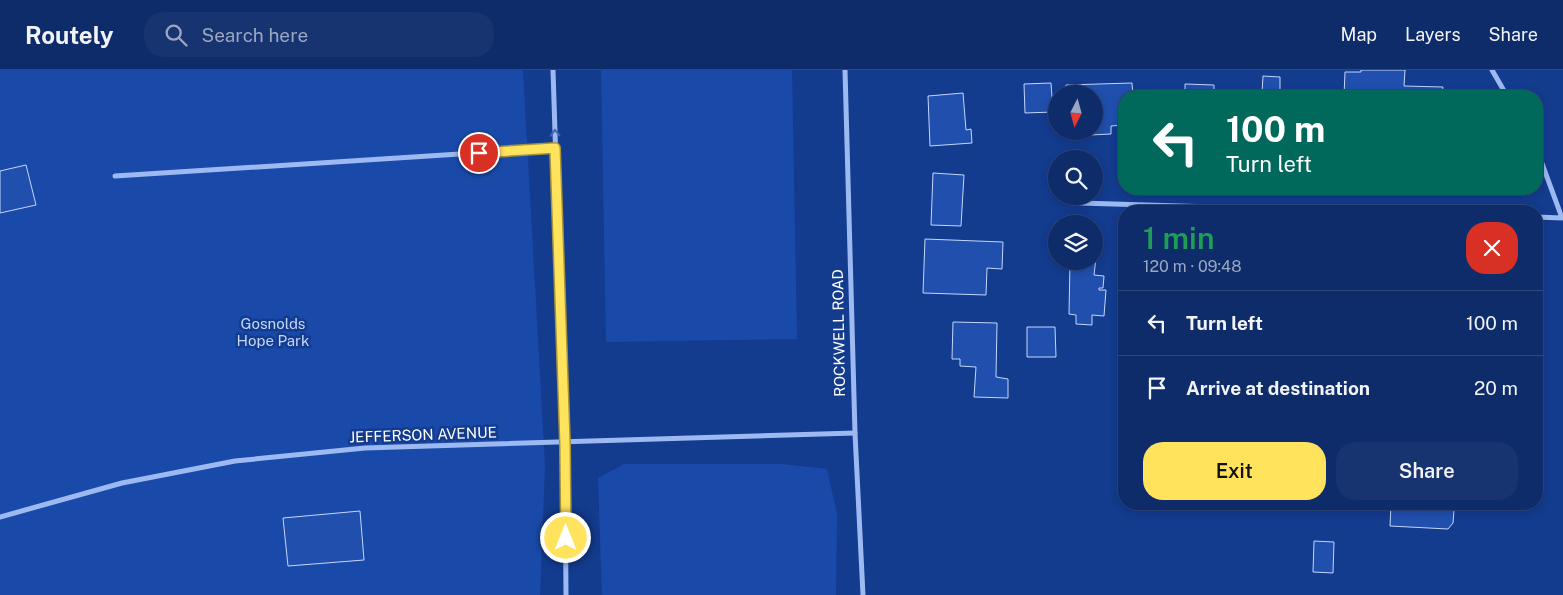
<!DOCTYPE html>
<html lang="en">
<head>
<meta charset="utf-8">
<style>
	:root { --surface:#0e2c6a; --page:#173470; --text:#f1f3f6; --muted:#9ba7c1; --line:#2e487e; --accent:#ffe35d }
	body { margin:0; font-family:"Public Sans",sans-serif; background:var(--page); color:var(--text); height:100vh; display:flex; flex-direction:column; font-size:19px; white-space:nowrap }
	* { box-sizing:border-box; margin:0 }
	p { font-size:16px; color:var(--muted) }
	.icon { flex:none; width:28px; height:28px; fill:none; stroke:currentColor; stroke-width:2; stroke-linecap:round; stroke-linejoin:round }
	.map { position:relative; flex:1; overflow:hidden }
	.sheet { position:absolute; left:1118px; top:135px; width:425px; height:305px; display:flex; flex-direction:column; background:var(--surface); border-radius:20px; box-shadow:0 2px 8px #0003,0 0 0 1px var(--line) }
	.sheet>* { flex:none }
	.hud { position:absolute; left:1118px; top:20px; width:425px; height:105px; border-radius:20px; box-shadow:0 2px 8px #0003,0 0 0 1px var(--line); background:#00695c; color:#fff; overflow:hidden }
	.needle { width:32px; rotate:186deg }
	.tools { position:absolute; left:1048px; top:15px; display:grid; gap:10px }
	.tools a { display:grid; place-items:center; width:55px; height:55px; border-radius:50%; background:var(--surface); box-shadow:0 2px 8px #0003,0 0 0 1px var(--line); font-size:25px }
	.pin { position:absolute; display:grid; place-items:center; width:42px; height:42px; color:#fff; margin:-21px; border:2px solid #fff; border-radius:50%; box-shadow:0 1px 5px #0007 }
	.me { position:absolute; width:55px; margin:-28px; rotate:0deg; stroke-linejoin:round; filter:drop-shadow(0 0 4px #0008) }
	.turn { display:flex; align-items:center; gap:18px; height:105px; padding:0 25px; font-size:22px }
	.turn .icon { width:65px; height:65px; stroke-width:2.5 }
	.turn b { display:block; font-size:35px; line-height:42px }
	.round { display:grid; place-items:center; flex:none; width:52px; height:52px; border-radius:20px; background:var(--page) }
	.headline { display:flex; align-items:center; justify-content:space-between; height:85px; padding:0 25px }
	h1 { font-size:30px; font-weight:600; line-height:38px; color:#1e9e55 }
	.action { display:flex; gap:10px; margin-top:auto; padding:10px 25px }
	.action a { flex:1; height:58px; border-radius:20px; background:var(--accent); color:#111; font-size:20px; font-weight:600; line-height:58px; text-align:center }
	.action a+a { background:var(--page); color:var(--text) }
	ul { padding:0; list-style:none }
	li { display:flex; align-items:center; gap:15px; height:65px; padding:0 25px; border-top:1px solid var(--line) }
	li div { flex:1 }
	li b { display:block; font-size:19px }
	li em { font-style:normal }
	header { display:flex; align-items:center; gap:30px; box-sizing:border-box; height:70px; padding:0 25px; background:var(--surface); border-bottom:1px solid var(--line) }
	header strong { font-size:24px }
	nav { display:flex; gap:28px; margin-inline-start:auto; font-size:18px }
	.search { width:350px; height:45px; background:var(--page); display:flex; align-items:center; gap:12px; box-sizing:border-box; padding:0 18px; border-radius:20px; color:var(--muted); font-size:19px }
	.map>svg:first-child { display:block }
	.green { fill:#1a4aa9 }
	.building { fill:#204fae; stroke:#c3d7fc }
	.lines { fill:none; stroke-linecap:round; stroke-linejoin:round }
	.street { stroke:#9db9f1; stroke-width:5 }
	.oneway { stroke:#4367b1 }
	.route-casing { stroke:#a6943c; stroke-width:12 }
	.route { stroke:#ffe35d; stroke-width:9 }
	.labels { text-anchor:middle; stroke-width:5; stroke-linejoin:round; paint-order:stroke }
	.park-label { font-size:15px; fill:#c3d7fc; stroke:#133b8e }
	.street-label { font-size:15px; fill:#fff; stroke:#133b8e }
</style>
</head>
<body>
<header>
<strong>Routely</strong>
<div class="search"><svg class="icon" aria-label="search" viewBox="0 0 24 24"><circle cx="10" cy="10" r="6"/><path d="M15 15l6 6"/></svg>Search here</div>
<nav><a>Map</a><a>Layers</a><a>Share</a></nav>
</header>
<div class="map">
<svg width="1563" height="525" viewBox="0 0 1563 525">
	<rect width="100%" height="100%" fill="#133b8e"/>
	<g class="green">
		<path d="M0 0H523L545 395 540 525H0Z"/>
		<path d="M601 0H792L797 269 606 272Z"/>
		<path d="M624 394H782L827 399 837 444 836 525H602L598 408Z"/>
	</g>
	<g class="building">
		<path d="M1361 0H1405L1404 16 1443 17 1442 26H1344L1345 2H1361Z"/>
		<path d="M1263 6 1280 7V23L1287 24V26H1224V21L1262 23Z"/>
		<path d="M1051 13 1053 42 1025 43 1024 14Z"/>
		<path d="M1132 13 1133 26H1124V55L1111 56V64L1090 65V61H1094V24H1066V15Z"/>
		<path d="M1185 14 1214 15V26H1185Z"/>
		<path d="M963 23 966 60 971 59 972 73 930 76 928 26Z"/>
		<path d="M1068 61H1080V67L1068 68Z"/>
		<path d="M26 95 36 135 0 143V101Z"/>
		<path d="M933 103 964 105 961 156 931 155Z"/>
		<path d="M925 169 1003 172 1002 199 987 198 986 225 923 223Z"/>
		<path d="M1094 188H1096L1094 205 1104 206 1103 218H1099V220H1106L1104 246 1092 245V255L1076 254V245L1069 244 1070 191H1094Z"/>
		<path d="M953 252 997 253 996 307 1008 309V328L974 327 976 297 960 296V289H952Z"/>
		<path d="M1027 257H1055L1056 287H1027Z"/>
		<path d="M1391 434H1449L1454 440 1453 453 1448 459 1390 456Z"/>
		<path d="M360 441 364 490 288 496 283 448Z"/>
		<path d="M1314 471 1334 472 1333 503 1313 502Z"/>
	</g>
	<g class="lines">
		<g class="street">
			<path d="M553 0 565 374 566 525"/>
			<path d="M845 0 855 363 863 525"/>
			<path d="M1492 0 1507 26"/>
			<path d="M1536 77 1562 148 1536 147"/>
			<path d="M115 106 555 78"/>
			<path d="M1080 133 1351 141"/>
			<path d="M0 447 122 413 235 391 365 378 855 363"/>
		</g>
	</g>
	<defs><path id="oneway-chevron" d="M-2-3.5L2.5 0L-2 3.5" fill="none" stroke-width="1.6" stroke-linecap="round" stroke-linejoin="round" transform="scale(1.25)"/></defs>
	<use class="oneway" href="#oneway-chevron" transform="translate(555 63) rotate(-92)"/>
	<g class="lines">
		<g class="route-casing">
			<path id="route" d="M479 83 555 78 565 374 566 468"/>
		</g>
		<use href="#route" class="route"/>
	</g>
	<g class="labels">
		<g class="park-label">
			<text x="273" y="259">Gosnolds<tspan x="273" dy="17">Hope Park</tspan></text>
		</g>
		<g class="street-label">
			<text transform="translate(839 263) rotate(-91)" y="5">ROCKWELL ROAD</text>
			<text transform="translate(423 365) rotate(-2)" y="5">JEFFERSON AVENUE</text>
		</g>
	</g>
</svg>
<div class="tools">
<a><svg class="needle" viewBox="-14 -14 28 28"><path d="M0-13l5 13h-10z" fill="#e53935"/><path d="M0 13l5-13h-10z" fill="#9ba7c1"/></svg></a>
<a><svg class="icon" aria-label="search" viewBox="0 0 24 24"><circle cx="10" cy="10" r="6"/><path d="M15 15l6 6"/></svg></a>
<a><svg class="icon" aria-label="layers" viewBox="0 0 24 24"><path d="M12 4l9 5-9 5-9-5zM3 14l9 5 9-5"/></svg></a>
</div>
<div class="pin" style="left:479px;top:83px;background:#d93025"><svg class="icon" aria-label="arrive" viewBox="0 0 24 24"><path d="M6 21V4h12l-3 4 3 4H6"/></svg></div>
<svg class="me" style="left:566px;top:468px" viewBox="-20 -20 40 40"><circle r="17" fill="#ffe35d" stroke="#fff" stroke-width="3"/><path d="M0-11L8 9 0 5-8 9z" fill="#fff"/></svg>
<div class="hud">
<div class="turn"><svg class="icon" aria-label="left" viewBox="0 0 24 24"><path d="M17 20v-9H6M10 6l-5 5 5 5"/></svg><div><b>100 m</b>Turn left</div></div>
</div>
<section class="sheet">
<div class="headline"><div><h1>1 min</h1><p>120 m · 09:48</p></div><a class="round" style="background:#d93025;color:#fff"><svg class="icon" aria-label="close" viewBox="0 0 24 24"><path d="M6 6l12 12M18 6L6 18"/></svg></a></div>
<ul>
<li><svg class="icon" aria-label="left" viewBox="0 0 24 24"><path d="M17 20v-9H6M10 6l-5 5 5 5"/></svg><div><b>Turn left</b></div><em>100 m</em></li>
<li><svg class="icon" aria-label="arrive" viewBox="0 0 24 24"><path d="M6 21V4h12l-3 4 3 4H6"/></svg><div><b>Arrive at destination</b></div><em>20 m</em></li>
</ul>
<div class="action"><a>Exit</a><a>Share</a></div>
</section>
</div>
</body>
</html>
